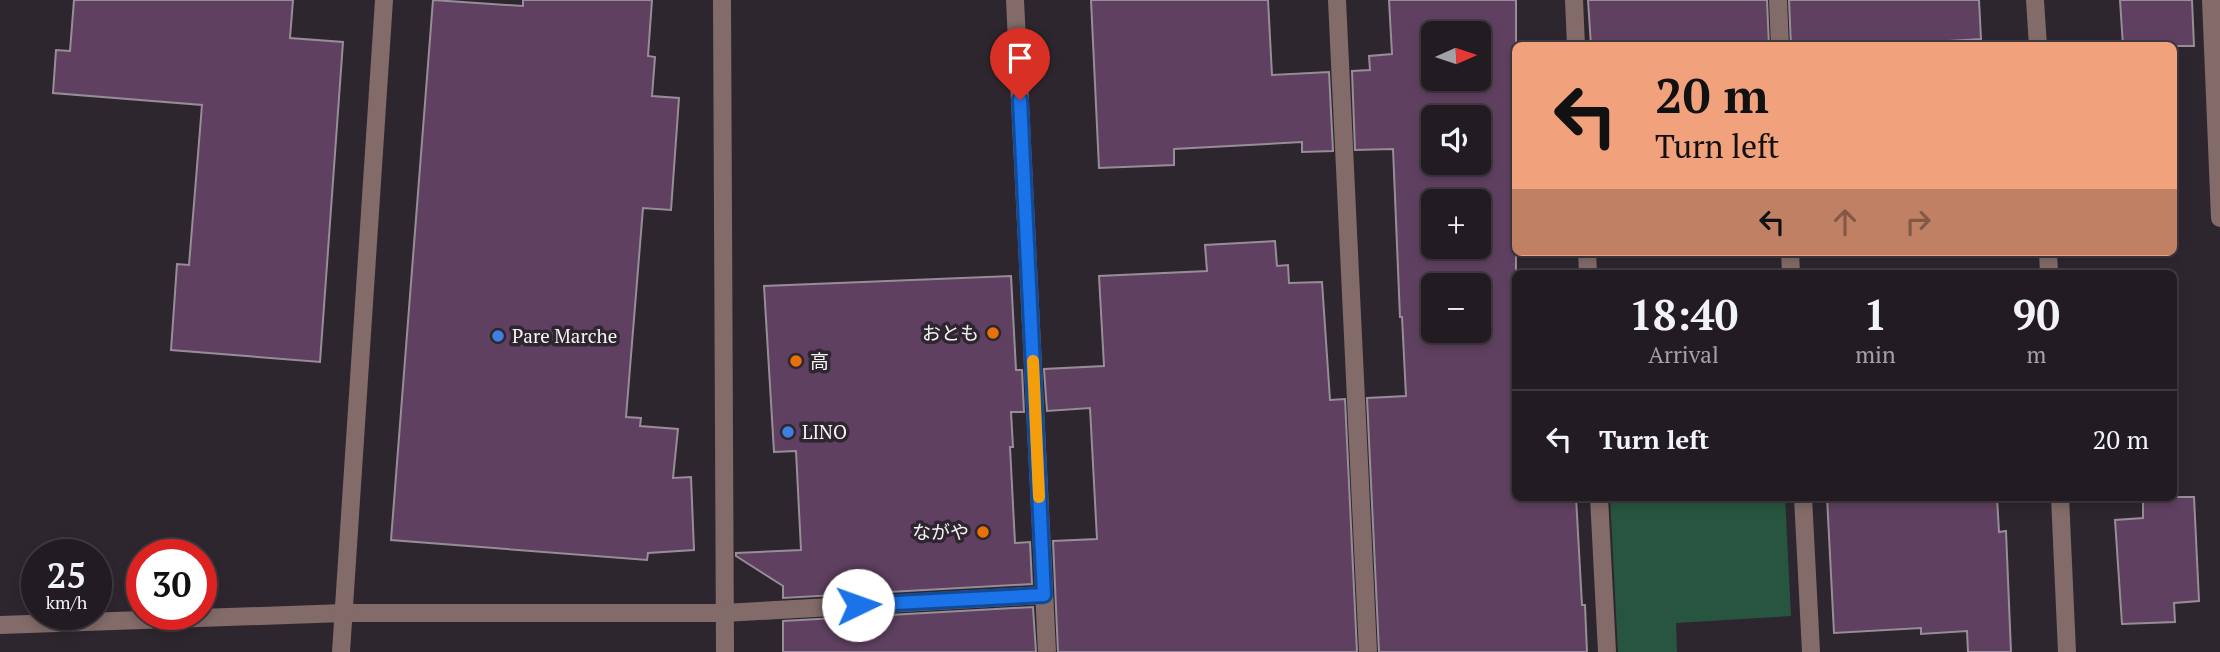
<!DOCTYPE html>
<html lang="en">
<head>
<meta charset="utf-8">
<style>
	:root { --surface:#221c22; --page:#2e292f; --text:#f1f3f6; --muted:#a2a1a5; --line:#3f3a40 }
	body { margin:0; font-family:"PT Serif","Noto Sans JP",serif; background:var(--page); color:var(--text); height:100vh; display:flex; flex-direction:column; font-size:26px; white-space:nowrap }
	* { box-sizing:border-box; margin:0 }
	p { font-size:23px; color:var(--muted) }
	.icon { flex:none; width:38px; height:38px; fill:none; stroke:currentColor; stroke-width:2; stroke-linecap:round; stroke-linejoin:round }
	.map { position:relative; flex:1; overflow:hidden }
	.panel { position:absolute; left:1512px; top:270px; width:665px; height:231px; display:flex; flex-direction:column; background:var(--surface); border-radius:10px; box-shadow:0 4px 10px #0003,0 0 0 2px var(--line) }
	.panel>* { flex:none }
	.top-card { position:absolute; left:1512px; top:42px; width:665px; height:214px; border-radius:10px; box-shadow:0 4px 10px #0003,0 0 0 2px var(--line); background:#f1a17c; color:#111; overflow:hidden }
	.needle { width:46px; rotate:87deg }
	.controls { position:absolute; left:1421px; top:21px; display:grid; gap:14px }
	.controls a { display:grid; place-items:center; width:70px; height:70px; border-radius:10px; background:var(--surface); box-shadow:0 4px 10px #0003,0 0 0 2px var(--line); font-size:35px }
	.speed { position:absolute; left:21px; top:539px; display:flex; gap:14px; font-size:35px; font-weight:700; text-align:center }
	.speed>* { display:grid; place-content:center; width:91px; height:91px; border-radius:50%; background:var(--surface); box-shadow:0 4px 10px #0003,0 0 0 2px var(--line); line-height:1 }
	.speed small { font-size:18px; font-weight:400 }
	.speed .limit { border:10px solid #d22; background:#fff; color:#111 }
	.pin { position:absolute; display:grid; place-items:center; width:60px; height:60px; color:#fff; margin:-72px -30px; border-radius:50% 50% 50% 0; rotate:-45deg; box-shadow:0 0 7px #0007 }
	.pin .icon { rotate:45deg }
	.me { position:absolute; width:77px; margin:-38px; rotate:87deg; stroke-linejoin:round; filter:drop-shadow(0 0 5px #0008) }
	.turn { display:flex; align-items:center; gap:24px; height:147px; padding:0 28px; font-size:32px }
	.turn .icon { width:91px; height:91px; stroke-width:2.5 }
	.turn b { display:block; font-size:49px; line-height:60px }
	.lanes { display:flex; align-items:center; height:66px; padding:0 28px; background:#0003; justify-content:center; gap:35px; direction:ltr }
	.lanes .off { opacity:.35 }
	.eta { display:flex; justify-content:space-evenly; align-items:center; height:119px; text-align:center }
	.eta b { font-size:42px; font-weight:800; line-height:49px }
	ul { padding:0; list-style:none }
	li { display:flex; align-items:center; gap:21px; height:98px; padding:0 28px; border-top:2px solid var(--line) }
	li div { flex:1 }
	li b { display:block; font-size:26px }
	li em { font-style:normal }
	.map>svg:first-child { display:block }
	.green { fill:#28553f }
	.building { fill:#5f4060; stroke:#978d97; stroke-width:2; fill-rule:evenodd }
	.lines { fill:none; stroke-linecap:round; stroke-linejoin:round }
	.minor { stroke:#826b69; stroke-width:18 }
	.tertiary { stroke:#826b69; stroke-width:18 }
	.route-casing { stroke:#114b97; stroke-width:18 }
	.route { stroke:#1a73e8; stroke-width:12 }
	.slow { stroke:#f59e0b; stroke-width:12 }
	.food-dot { fill:#e8710a; stroke:#2d262e; stroke-width:2.5 }
	.shop-dot { fill:#3f7fe0; stroke:#2d262e; stroke-width:2.5 }
	.labels { text-anchor:middle; stroke-width:7; stroke-linejoin:round; paint-order:stroke }
	.poi-label { font-size:19px; fill:#f7f2f7; stroke:#2d262e; text-anchor:start }
</style>
</head>
<body>
<div class="map">
<svg width="2220" height="652" viewBox="0 0 2220 652">
	<rect width="100%" height="100%" fill="#2d262e"/>
	<path class="green" d="M1610 497H1785L1791 616 1676 623 1677 652H1618Z"/>
	<g class="building">
		<path d="M74 0H293L290 38 343 42 320 362 171 350 177 264 189 265 202 105 53 93 56 50 70 51Z"/>
		<path d="M433 0 523 6V0H652L648 56 655 57 652 96 679 98 671 210 643 208 626 417 641 418 640 426 678 429 673 478 691 477 694 550 648 553 647 560 391 540Z"/>
		<path d="M1091 0H1268L1272 75 1329 72 1333 151 1302 152V142L1174 149V165L1099 168Z"/>
		<path d="M1389 0H1516V497H1576L1582 605H1585L1587 652H1379L1367 398 1406 396 1402 317H1400L1393 149 1355 150 1352 71 1370 70 1369 56 1392 54ZM1433 33H1479V79H1433ZM1433 117H1479V163H1433ZM1433 201H1479V247H1433ZM1433 285H1479V331H1433Z"/>
		<path d="M1588 0H1767L1769 46H1591Z"/>
		<path d="M1789 0H1979L1981 39 1866 46H1791Z"/>
		<path d="M2120 0H2192L2194 46H2123Z"/>
		<path d="M1275 241 1277 266 1288 265 1289 283 1322 282 1330 400 1345 399 1357 652H1058L1053 541 1097 539 1090 408 1047 411 1044 369 1104 366 1099 276 1207 271 1205 245Z"/>
		<path d="M1011 276 1016 370H1022L1024 412H1011L1013 447H1010L1015 543 1030 542 1032 584 783 598V586L736 556V553L801 550 796 451 774 452 764 286Z"/>
		<path d="M1827 497H1997L1999 532 2006 531 2011 652H1968L1967 631 1921 634V628L1834 633Z"/>
		<path d="M2143 497H2194L2199 601 2174 603 2175 622 2122 624 2115 520 2143 518Z"/>
		<path d="M1033 607 1036 652H783V621Z"/>
	</g>
	<g class="lines">
		<g class="minor">
			<path d="M722 0 725 652"/>
			<path d="M1015 0 1047 652"/>
			<path d="M1337 0 1368 652"/>
			<path d="M1574 0 1576 46"/>
			<path d="M1778 0 1780 46"/>
			<path d="M2211 0 2220 218"/>
			<path d="M1587 252 1588 273"/>
			<path d="M1790 252 1791 273"/>
			<path d="M1599 497 1607 652"/>
			<path d="M1803 497 1811 652"/>
			<path d="M0 625 344 613H724L1044 595"/>
			<path d="M341 652 384 0"/>
		</g>
		<g class="tertiary">
			<path d="M2035 0 2038 46"/>
			<path d="M2048 252 2049 273"/>
			<path d="M2060 497 2067 652"/>
		</g>
	</g>
	<g class="lines">
		<g class="route-casing">
			<path id="route" d="M858 605 1044 595 1020 100"/>
		</g>
		<use href="#route" class="route"/>
		<path class="slow" d="M1033 361 1039 497"/>
	</g>
	<g class="food-dot">
		<circle cx="993" cy="333" r="7"/>
		<circle cx="796" cy="361" r="7"/>
		<circle cx="983" cy="532" r="7"/>
	</g>
	<g class="shop-dot">
		<circle cx="498" cy="336" r="7"/>
		<circle cx="788" cy="432" r="7"/>
	</g>
	<g class="labels">
		<g class="poi-label">
			<text x="979" y="340" text-anchor="end">おとも</text>
			<text x="512" y="343">Pare Marche</text>
			<text x="810" y="368">高</text>
			<text x="802" y="439">LINO</text>
			<text x="969" y="539" text-anchor="end">ながや</text>
		</g>
	</g>
</svg>
<div class="controls">
<a><svg class="needle" viewBox="-14 -14 28 28"><path d="M0-13l5 13h-10z" fill="#e53935"/><path d="M0 13l5-13h-10z" fill="#a2a1a5"/></svg></a>
<a><svg class="icon" aria-label="sound" viewBox="0 0 24 24"><path d="M4 9h4l5-4v14l-5-4H4zM17 9q2 3 0 6"/></svg></a>
<a>+</a>
<a>−</a>
</div>
<div class="speed"><div>25<small>km/h</small></div><div class="limit">30</div></div>
<div class="pin" style="left:1020px;top:100px;background:#d93025"><svg class="icon" aria-label="arrive" viewBox="0 0 24 24"><path d="M6 21V4h12l-3 4 3 4H6"/></svg></div>
<svg class="me" style="left:858px;top:605px" viewBox="-20 -20 40 40"><circle r="19" fill="#fff"/><path d="M0-13L10 11 0 6-10 11z" fill="#1a73e8"/></svg>
<div class="top-card">
<div class="turn"><svg class="icon" aria-label="left" viewBox="0 0 24 24"><path d="M17 20v-9H6M10 6l-5 5 5 5"/></svg><div><b>20 m</b>Turn left</div></div>
<div class="lanes"><svg class="icon" aria-label="left" viewBox="0 0 24 24"><path d="M17 20v-9H6M10 6l-5 5 5 5"/></svg><svg class="icon off" aria-label="ahead" viewBox="0 0 24 24"><path d="M12 20V5M6 11l6-6 6 6"/></svg><svg class="icon off" aria-label="right" viewBox="0 0 24 24"><path d="M7 20v-9h11M14 6l5 5-5 5"/></svg></div>
</div>
<section class="panel">
<div class="eta">
<div><b>18:40</b><p>Arrival</p></div>
<div><b>1</b><p>min</p></div>
<div><b>90</b><p>m</p></div>
</div>
<ul>
<li><svg class="icon" aria-label="left" viewBox="0 0 24 24"><path d="M17 20v-9H6M10 6l-5 5 5 5"/></svg><div><b>Turn left</b></div><em>20 m</em></li>
</ul>
</section>
</div>
</body>
</html>
